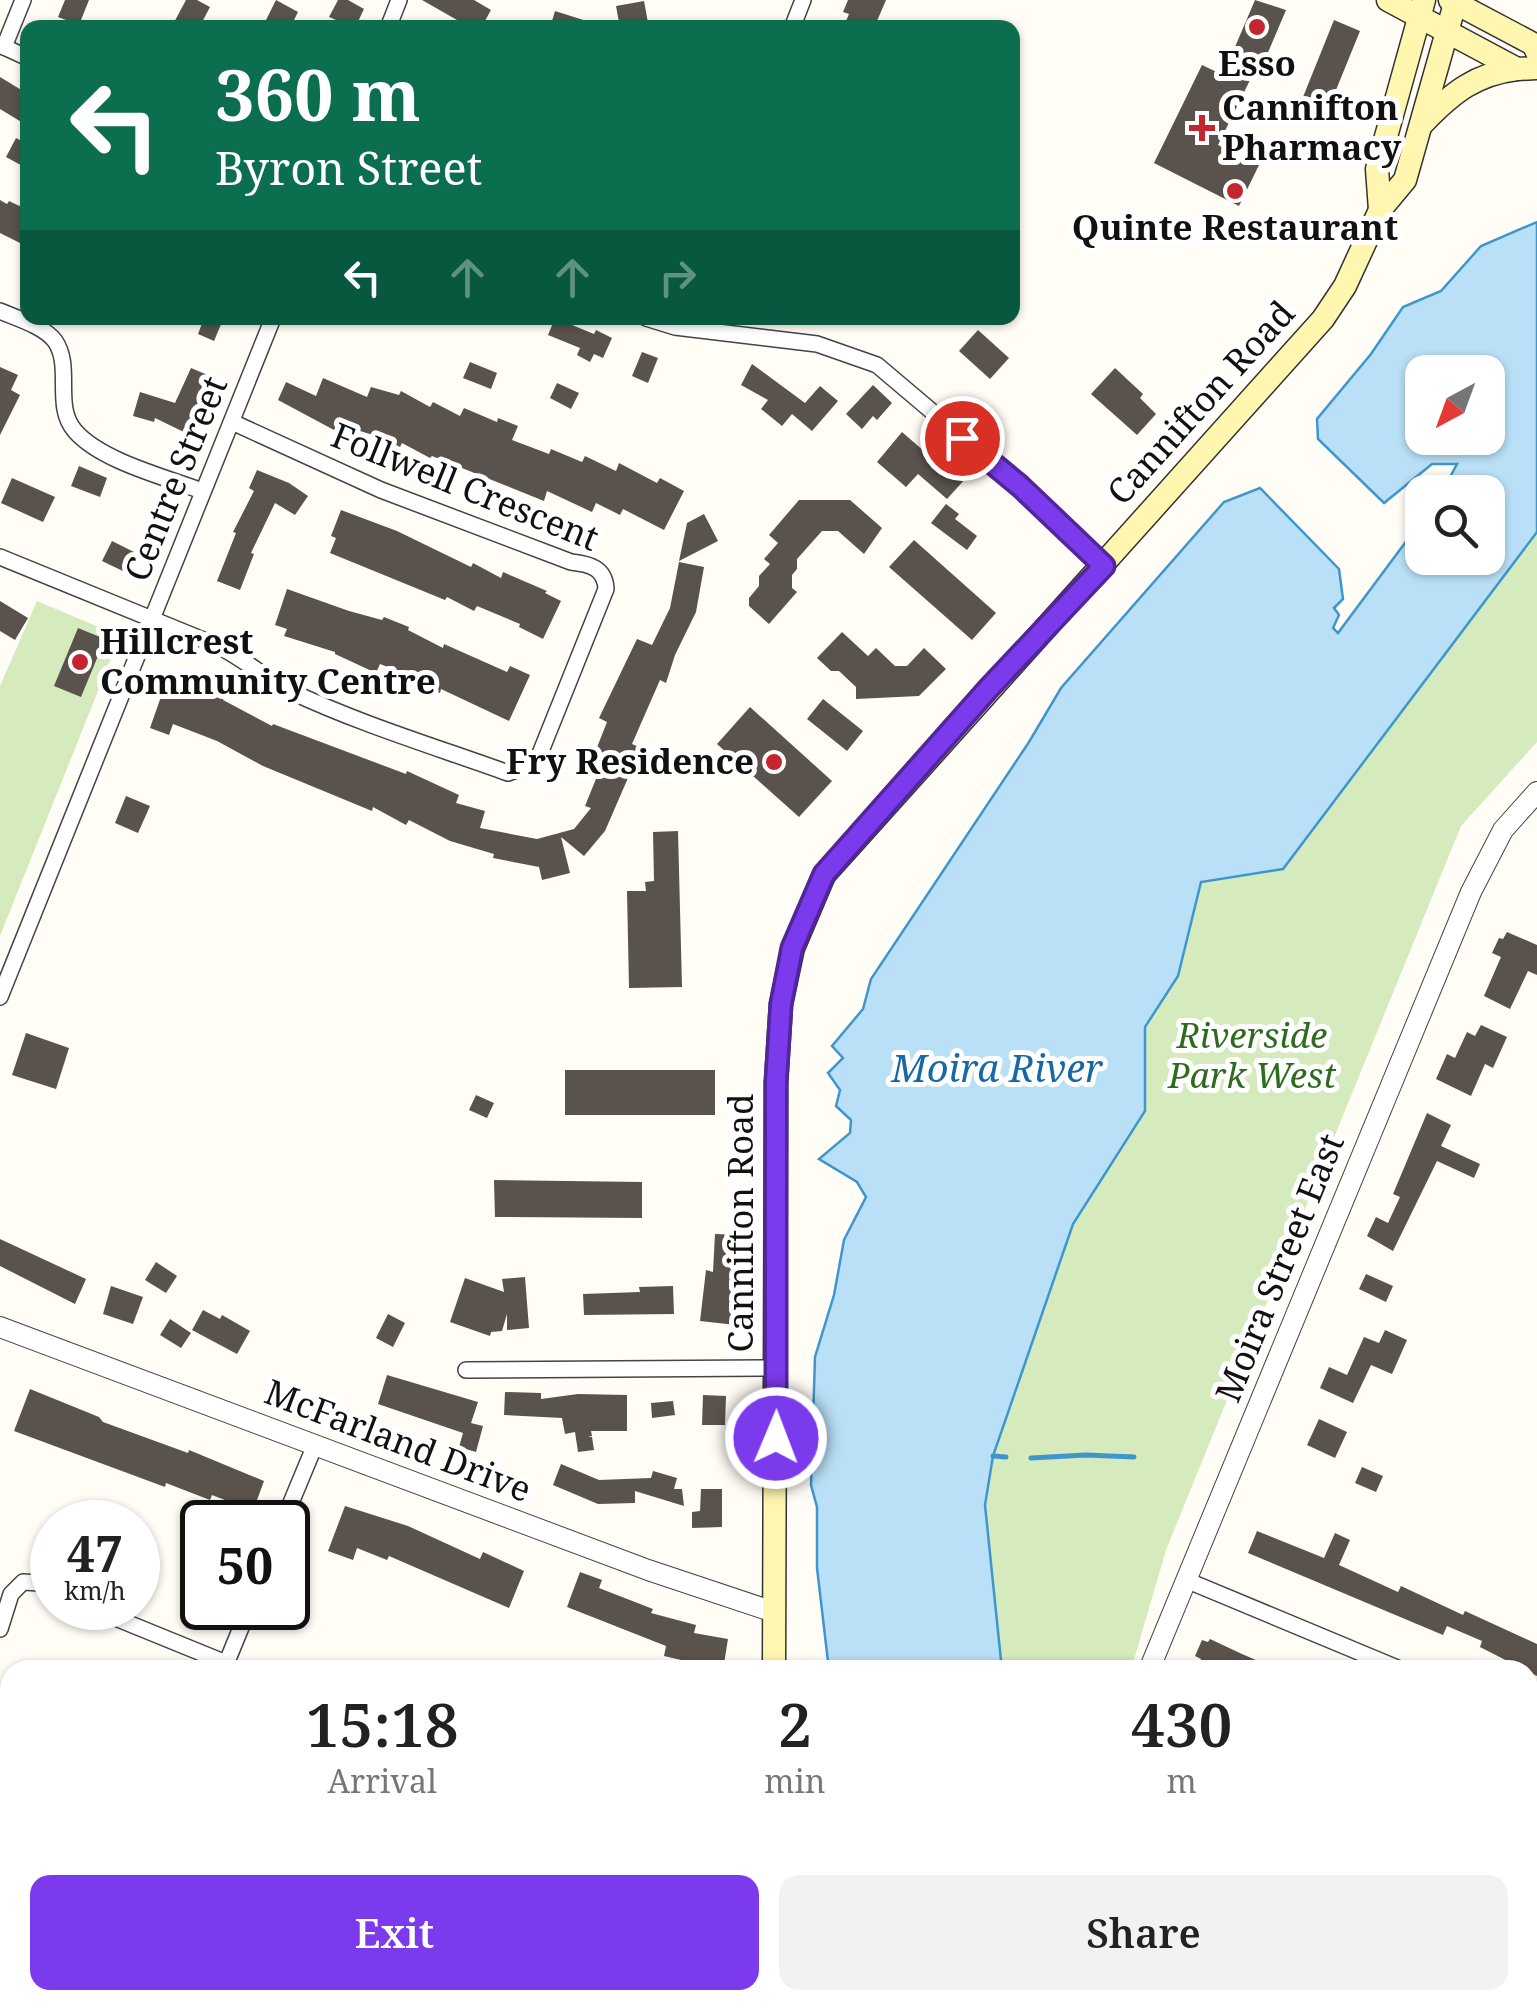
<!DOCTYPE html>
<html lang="en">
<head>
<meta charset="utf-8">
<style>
	:root { --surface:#fff; --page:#f2f2f2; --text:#222; --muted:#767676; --accent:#7c3aed }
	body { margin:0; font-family:"Noto Serif",serif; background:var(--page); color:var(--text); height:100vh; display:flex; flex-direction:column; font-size:38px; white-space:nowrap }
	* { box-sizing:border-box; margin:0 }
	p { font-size:32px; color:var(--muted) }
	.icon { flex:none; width:55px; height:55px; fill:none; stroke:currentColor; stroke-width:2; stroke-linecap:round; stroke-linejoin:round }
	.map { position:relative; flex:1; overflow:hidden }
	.drawer { position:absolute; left:0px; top:1660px; width:1538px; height:350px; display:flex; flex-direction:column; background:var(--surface); border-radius:30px 30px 0 0; box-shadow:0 2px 8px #0004 }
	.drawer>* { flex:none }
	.top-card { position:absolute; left:20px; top:20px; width:1000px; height:305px; border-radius:20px; box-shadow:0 2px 8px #0004; background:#0b6e4f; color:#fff; overflow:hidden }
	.needle { width:65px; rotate:221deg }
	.controls { position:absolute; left:1405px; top:355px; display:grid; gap:20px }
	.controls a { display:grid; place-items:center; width:100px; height:100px; border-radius:20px; background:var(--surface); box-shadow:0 2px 8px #0004; font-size:50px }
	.speed { position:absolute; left:30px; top:1500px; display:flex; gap:20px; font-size:50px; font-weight:700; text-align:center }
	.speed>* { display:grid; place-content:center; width:130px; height:130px; border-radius:50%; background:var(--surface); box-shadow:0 2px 8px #0004; line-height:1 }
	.speed small { font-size:25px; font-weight:400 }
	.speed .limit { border:5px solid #111; border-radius:15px; background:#fff; color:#111 }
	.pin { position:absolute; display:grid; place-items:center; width:85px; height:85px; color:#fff; margin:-42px; border:5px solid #fff; border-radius:50%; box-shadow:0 2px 10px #0007 }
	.me { position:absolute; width:110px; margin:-55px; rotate:1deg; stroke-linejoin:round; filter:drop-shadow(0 0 8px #0008) }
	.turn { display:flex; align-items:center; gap:35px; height:210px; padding:0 30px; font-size:45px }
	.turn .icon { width:130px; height:130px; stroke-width:2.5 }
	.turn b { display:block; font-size:70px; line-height:85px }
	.lanes { display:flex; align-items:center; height:95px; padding:0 30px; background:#0003; justify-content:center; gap:50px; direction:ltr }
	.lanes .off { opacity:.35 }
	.eta { display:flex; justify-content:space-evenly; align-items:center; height:170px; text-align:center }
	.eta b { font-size:60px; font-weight:600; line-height:70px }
	.primary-button { display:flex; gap:20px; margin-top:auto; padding:20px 30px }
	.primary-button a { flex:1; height:115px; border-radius:20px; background:var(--accent); color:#fff; font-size:40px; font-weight:600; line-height:115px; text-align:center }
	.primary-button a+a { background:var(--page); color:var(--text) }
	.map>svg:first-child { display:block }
	.green { fill:#d5ebbd }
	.water { fill:#b9e0f7; stroke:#3f96cf; stroke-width:2.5; fill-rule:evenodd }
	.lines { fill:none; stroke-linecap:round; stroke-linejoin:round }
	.stream { stroke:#3f96cf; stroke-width:5 }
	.building { fill:#5a524d }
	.minor-casing { stroke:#444; stroke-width:18 }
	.tertiary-casing { stroke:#444; stroke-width:22 }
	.secondary-casing { stroke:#333; stroke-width:25 }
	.minor { stroke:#fff; stroke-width:15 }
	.tertiary { stroke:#fff; stroke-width:20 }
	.secondary { stroke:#fff6b0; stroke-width:22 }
	.route-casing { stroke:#51269a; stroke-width:25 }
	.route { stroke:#7c3aed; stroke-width:18 }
	.poi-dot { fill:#c4262e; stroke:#fff; stroke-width:4 }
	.labels { text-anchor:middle; stroke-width:10; stroke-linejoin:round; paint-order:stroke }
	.poi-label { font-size:35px; font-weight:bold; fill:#111; stroke:#fff }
	.street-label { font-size:35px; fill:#111; stroke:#fff }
	.park-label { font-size:35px; font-style:italic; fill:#2f6b1f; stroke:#fff }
	.water-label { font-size:38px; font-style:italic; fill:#1768a6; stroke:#fff }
</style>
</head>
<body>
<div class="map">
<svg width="1537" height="2010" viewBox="0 0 1537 2010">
	<rect width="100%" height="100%" fill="#fffdf5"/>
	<g class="green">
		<path d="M1537 532V742L1461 826 1166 1550 1131 1670H1002L985 1505 993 1456 1073 1224 1145 1111V1027L1178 976 1201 882 1283 869Z"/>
		<path d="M37 601 120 636 0 936V686Z"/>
		<path d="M1046 2000H1296L1295 2010H1049Z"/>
	</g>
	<g class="water">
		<path d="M1537 222V532L1283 869 1201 882 1178 976 1145 1027V1111L1073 1224 993 1456 985 1505 1002 1670H829L817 1568V1507L811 1485 815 1357 834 1295 844 1240 866 1197 857 1182 819 1159 850 1133 851 1120 836 1106 840 1090 828 1073 843 1058 832 1046 863 1009 871 979 1029 742 1061 688 1224 502 1260 488 1339 569 1343 599 1334 608 1339 615 1333 628 1338 633 1422 520V558H1488V492H1442L1457 464H1432L1384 503 1318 439 1317 419 1371 354 1403 307 1441 291 1481 246ZM1422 372H1488V438H1422Z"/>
		<path d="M812 2000H1046L1049 2010H812Z"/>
	</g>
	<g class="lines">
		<g class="stream">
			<path d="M993 1456 1006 1457"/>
			<path d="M1031 1458 1086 1455 1134 1457"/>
		</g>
	</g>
	<g class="building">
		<path d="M65 0H89L79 25 58 17Z"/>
		<path d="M186 0H197L210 7 199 28H171Z"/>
		<path d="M276 0 298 12 290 28H262Z"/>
		<path d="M338 0H348L364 9 355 28 329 17Z"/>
		<path d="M422 0H474L491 10 481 28H471Z"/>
		<path d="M848 0H886L874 28H843L849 14 843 12Z"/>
		<path d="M1255 0 1286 10 1258 76 1253 74 1218 145 1259 165 1239 206 1154 163 1202 65 1223 75Z"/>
		<path d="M644 1 649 28H620L616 6Z"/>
		<path d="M555 11 596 24V28H550Z"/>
		<path d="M1334 20 1360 31 1325 117 1299 107Z"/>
		<path d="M0 77 28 94V126L0 109Z"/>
		<path d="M16 138 28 144V169L6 157Z"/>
		<path d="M0 200 7 204 9 201 28 210V247L0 233Z"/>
		<path d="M204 318 222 322 214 341 198 334Z"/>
		<path d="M555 318 594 334 596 330 612 338 603 358 594 354 590 362 577 355 580 348 548 335Z"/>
		<path d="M978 330 1009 358 990 379 959 351Z"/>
		<path d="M642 352 658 358 648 383 632 376Z"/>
		<path d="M470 362 497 373 491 389 463 378Z"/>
		<path d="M752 364 805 403 820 386 838 401 812 431 792 414 782 426 761 409 768 400 741 385Z"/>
		<path d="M0 367 18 375 11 390 20 395 0 435Z"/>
		<path d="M191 368 210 376 191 420 196 423 190 435 155 418 154 422 133 416 140 392 175 403Z"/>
		<path d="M1115 368 1143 394 1140 398 1156 414 1137 435 1091 394Z"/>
		<path d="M323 378 367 397 371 387 399 395 401 391 430 407 433 402 460 416 464 408 497 422 498 418 518 426 512 440 549 454 551 449 582 462 585 456 616 471 619 463 657 483 660 478 684 491 664 530 623 509 620 515 596 503 592 512 547 491 544 501 432 456 430 458 402 443 400 447 383 438 337 424 334 430 278 400 286 382 316 396Z"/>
		<path d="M557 383 579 393 571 409 550 398Z"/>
		<path d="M873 385 892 403 877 420 873 416 862 429 846 414Z"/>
		<path d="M902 432 940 465 945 459 966 478 947 499 918 474 906 487 877 462Z"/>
		<path d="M79 466 107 478 100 497 71 486Z"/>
		<path d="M257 470 289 483 308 496 295 515 275 503 251 553 254 554 240 590 217 581 236 533 233 532 254 491 249 488Z"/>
		<path d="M12 478 55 497 43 522 1 503Z"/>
		<path d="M799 500H850L882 528 864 554 838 531H822L797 559V569L792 575V588L797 592 769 624 749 606V598L759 586V576L770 564 764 559 778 543 769 535Z"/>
		<path d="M946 504 959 514 955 519 977 536 967 550 931 523Z"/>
		<path d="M341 510 397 531 471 567 473 563 501 578 503 572 547 591 545 593 561 601 543 639 519 627 520 624 477 606 474 611 447 597 445 600 330 553 336 538 331 536Z"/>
		<path d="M704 514 718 541 679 561 687 523Z"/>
		<path d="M914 540 996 613 972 640 889 567Z"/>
		<path d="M112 541 138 554 129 574 102 561Z"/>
		<path d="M679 562 704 567 696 612 675 655 666 683 660 680 632 744 641 748 605 831 584 856 561 837 570 873 542 880 539 867 493 858 494 854 450 841 409 820 406 825 373 807 372 811 263 766 217 741 173 724 169 735 150 728 170 671 225 694 223 700 272 726 273 724 406 774 407 771 459 795 456 803 485 811 480 828 537 839 574 829 591 808 585 806 602 764 592 760 607 722 599 718 637 639 652 645 670 608Z"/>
		<path d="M287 589 349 611 382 620 384 617 409 627 408 630 443 648 444 644 507 672 510 666 530 675 509 721 441 689 440 693 411 681 413 677 380 664 376 673 335 654V652L284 636 287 629 275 625Z"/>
		<path d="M0 601 28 618 15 640 0 631Z"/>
		<path d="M78 628 105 639 81 697 54 686Z"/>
		<path d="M842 632 868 656 876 648 895 666H907L924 648 946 669 919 696 856 699V687L839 671H831L817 658Z"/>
		<path d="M823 699 863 731 847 751 807 719Z"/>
		<path d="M750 707 832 781 799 817 717 744Z"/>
		<path d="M126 796 150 806 138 833 115 823Z"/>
		<path d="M678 831 682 987 629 988 627 891H646L645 882 654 881 653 832Z"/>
		<path d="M1507 932 1537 945V975L1528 971 1510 1009 1484 996 1501 957 1492 953 1499 938 1503 939Z"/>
		<path d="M1481 1025 1507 1037 1493 1068 1485 1064 1471 1096 1436 1079 1447 1054 1455 1058 1467 1032 1475 1036Z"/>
		<path d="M26 1033 69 1048 56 1089 12 1075Z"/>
		<rect x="565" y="1070" width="150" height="45"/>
		<path d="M476 1095 494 1103 487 1118 469 1110Z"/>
		<path d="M1427 1113 1451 1125 1441 1146 1480 1164 1474 1178 1437 1161 1393 1251 1367 1236 1376 1217 1388 1223 1400 1197 1393 1194Z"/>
		<path d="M494 1180 642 1182V1218L495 1217Z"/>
		<path d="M715 1234 742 1235 743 1267 735 1304H738L736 1325 700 1321 706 1270 713 1272Z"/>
		<path d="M0 1239 86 1279 75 1304 0 1266Z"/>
		<path d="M156 1262 177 1276 166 1293 145 1280Z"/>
		<path d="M1366 1274 1393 1286 1386 1302 1359 1289Z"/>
		<path d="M525 1277 529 1328 507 1330V1314L502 1331 491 1332 490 1336 450 1322 465 1278 504 1292 502 1279Z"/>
		<path d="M111 1286 143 1297 133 1324 103 1314Z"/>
		<path d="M673 1286 674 1314 584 1315 583 1294 640 1292 639 1287Z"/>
		<path d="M203 1310 220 1319 222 1315 250 1331 237 1354 192 1330Z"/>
		<path d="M388 1314 405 1323 393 1347 376 1338Z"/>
		<path d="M170 1319 191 1333 181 1348 160 1335Z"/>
		<path d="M1385 1330 1407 1340 1392 1374 1371 1365 1353 1403 1320 1388 1329 1367 1347 1375 1364 1337 1379 1343Z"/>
		<path d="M387 1375 478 1402 471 1423 483 1426 476 1452 459 1447 463 1433 378 1404Z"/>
		<path d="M30 1389 99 1417 103 1422 188 1453 189 1450 264 1481 253 1511 212 1495 210 1500 166 1483 165 1487 14 1431Z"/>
		<path d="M505 1392 541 1393V1399L578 1394 627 1395V1431H591L592 1436H588L592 1437 594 1450 578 1452 575 1432 565 1434 562 1418 504 1415Z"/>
		<path d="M703 1395 726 1396 725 1425H702Z"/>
		<path d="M673 1401 675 1415 652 1418 651 1403Z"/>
		<path d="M1319 1419 1347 1432 1335 1458 1307 1445Z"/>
		<path d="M561 1464 599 1480 651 1478 653 1471 677 1478 674 1489H682L684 1506 635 1491V1503L598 1504 553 1485Z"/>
		<path d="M1362 1467 1383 1476 1376 1492 1355 1483Z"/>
		<path d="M701 1489H722V1527L692 1528V1512L700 1511Z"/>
		<path d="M345 1506 408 1526 480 1559 483 1552 524 1571 509 1608 389 1556 387 1560 357 1548 353 1560 328 1551Z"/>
		<path d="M1257 1531 1324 1558 1335 1533 1350 1540 1339 1565 1398 1592 1401 1586 1463 1615 1465 1611 1537 1644V1676L1480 1647 1482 1641 1447 1626 1443 1635 1248 1553Z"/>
		<path d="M580 1572 602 1580 599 1588 653 1609 651 1613 696 1625 694 1633 728 1639 723 1670H697L698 1664 664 1656 666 1646 567 1607Z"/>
		<path d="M1210 1639 1242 1654 1279 1670H1219L1200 1662 1201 1659 1195 1656 1202 1640 1208 1642Z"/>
	</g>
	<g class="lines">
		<g class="minor-casing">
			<g id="minor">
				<path d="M388 28 399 0"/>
				<path d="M792 28 803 0"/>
				<path d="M0 45 28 58"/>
				<path d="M4 47 23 0"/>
				<path d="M0 311C16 318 44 326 55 341 73 367 53 406 75 431 101 461 165 477 202 491"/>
				<path d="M646 318 675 327 817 344 877 365 1020 486 1104 565"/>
				<path d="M0 557 218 646C244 659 265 678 290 691 360 724 436 747 508 773L529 765 539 756 606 589C605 568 590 564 571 562L381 490 232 422"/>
				<path d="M0 997 273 318"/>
				<path d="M466 1370 776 1368"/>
				<path d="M283 1522 315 1445"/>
				<path d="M1186 1580 1402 1670"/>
				<path d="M91 1608 226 1663"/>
				<path d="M0 1629 11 1594 23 1582 40 1583 52 1591"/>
				<path d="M224 1669 249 1608"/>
				<path d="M1528 1722 1537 1726"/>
				<path d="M0 1852 10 1856"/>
				<path d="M1182 2010 1186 2000"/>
			</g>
		</g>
		<g class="tertiary-casing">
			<g id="tertiary">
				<path d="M0 1327 648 1570 774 1612"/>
				<path d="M1149 1670 1471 892 1503 830 1537 792"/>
				<path d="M1519 2000 1537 2007"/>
			</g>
		</g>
		<g class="secondary-casing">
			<g id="secondary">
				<path d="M1388 0 1517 69 1537 68"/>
				<path d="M1450 0 1533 44 1537 52"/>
				<path d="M1424 122C1453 92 1476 74 1517 69"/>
				<path d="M1380 210 1377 169 1424 0"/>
				<path d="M774 1670 776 1083 781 1004 793 948 824 875 1323 319 1345 286 1380 210 1405 180 1456 0"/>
				<path d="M774 2000V2010"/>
			</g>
		</g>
		<use href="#minor" class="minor"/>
		<use href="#tertiary" class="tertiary"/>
		<use href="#secondary" class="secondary"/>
	</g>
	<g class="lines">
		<g class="route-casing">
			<path id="route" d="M776 1438V1082L781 1004 792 948 824 874 989 688 1104 566 1020 486 962 438"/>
		</g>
		<use href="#route" class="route"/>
	</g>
	<g class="poi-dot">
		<circle cx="1257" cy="27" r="10"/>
		<path d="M1197 113h10v10h10v10h-10v10h-10v-10h-10v-10h10z"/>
		<circle cx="1235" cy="191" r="10"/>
		<circle cx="80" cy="662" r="10"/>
		<circle cx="774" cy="762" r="10"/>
	</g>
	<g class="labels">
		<g class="poi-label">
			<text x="1257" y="76">Esso</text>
			<text x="1222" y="120" text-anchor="start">Cannifton<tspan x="1222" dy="40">Pharmacy</tspan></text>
			<text x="1235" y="240">Quinte Restaurant</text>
			<text x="100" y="654" text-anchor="start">Hillcrest<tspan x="100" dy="40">Community Centre</tspan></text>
			<text x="754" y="774" text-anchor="end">Fry Residence</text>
		</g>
		<g class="street-label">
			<text transform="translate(1201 403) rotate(-48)" y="12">Cannifton Road</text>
			<text transform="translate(176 479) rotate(-68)" y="12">Centre Street</text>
			<text transform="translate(465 487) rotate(22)" y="12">Follwell Crescent</text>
			<text transform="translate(741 1223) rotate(-90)" y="12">Cannifton Road</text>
			<text transform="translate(1280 1268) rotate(-68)" y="12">Moira Street East</text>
			<text transform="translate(398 1441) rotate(21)" y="12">McFarland Drive</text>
		</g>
		<g class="park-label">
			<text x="1252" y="1048">Riverside<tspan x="1252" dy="40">Park West</tspan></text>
		</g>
		<g class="water-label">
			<text x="997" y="1082">Moira River</text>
		</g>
	</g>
</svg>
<div class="controls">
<a><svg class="needle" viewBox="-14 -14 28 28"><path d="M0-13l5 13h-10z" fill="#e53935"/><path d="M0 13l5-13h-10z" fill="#767676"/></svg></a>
<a><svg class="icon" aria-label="search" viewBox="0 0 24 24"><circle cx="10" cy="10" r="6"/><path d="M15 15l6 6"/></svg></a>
</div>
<div class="speed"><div>47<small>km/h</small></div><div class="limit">50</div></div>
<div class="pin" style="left:962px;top:438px;background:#d93025"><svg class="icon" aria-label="arrive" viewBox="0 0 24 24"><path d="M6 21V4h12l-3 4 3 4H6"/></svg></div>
<svg class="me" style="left:776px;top:1438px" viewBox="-20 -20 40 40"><circle r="17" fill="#7c3aed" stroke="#fff" stroke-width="3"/><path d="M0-11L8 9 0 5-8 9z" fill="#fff"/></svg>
<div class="top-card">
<div class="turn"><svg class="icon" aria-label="left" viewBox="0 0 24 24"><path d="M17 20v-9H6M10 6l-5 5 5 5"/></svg><div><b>360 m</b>Byron Street</div></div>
<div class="lanes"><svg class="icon" aria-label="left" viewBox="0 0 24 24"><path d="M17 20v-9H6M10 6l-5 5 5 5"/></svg><svg class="icon off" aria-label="ahead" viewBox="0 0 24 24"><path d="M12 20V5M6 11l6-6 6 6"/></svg><svg class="icon off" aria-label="ahead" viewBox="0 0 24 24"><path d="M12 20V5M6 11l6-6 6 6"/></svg><svg class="icon off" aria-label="right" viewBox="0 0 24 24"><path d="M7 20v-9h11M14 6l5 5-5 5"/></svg></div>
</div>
<section class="drawer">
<div class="eta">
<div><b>15:18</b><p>Arrival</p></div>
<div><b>2</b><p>min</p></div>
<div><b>430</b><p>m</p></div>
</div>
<div class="primary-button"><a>Exit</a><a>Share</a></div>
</section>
</div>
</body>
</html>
